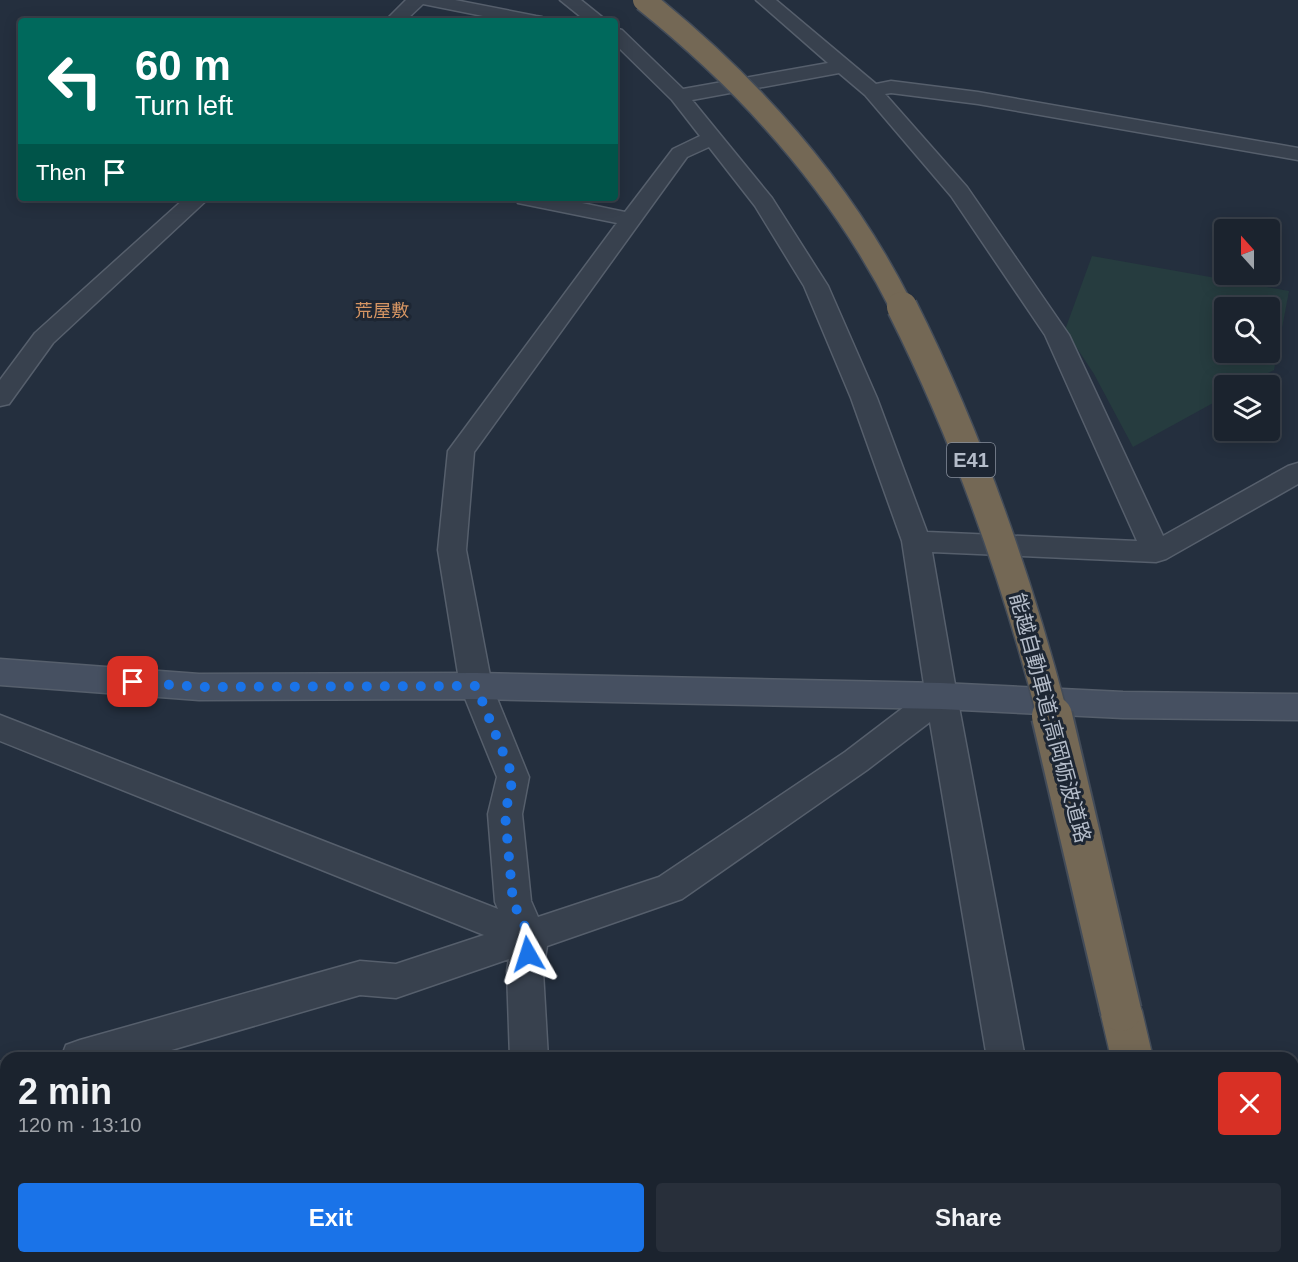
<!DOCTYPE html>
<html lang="en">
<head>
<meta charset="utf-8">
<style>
	:root { --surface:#1b232e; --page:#282f3a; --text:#f1f3f6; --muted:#a0a4aa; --line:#39404a; --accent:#1a73e8 }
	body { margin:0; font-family:Helvetica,"Noto Sans JP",sans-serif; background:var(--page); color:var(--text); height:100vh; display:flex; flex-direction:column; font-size:22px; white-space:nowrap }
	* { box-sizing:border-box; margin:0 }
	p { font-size:20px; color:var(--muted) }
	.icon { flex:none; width:33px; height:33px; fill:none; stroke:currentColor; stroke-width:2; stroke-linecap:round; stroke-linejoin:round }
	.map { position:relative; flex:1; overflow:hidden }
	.panel { position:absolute; left:0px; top:1052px; width:1299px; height:212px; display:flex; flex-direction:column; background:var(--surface); border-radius:18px 18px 0 0; box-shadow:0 3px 15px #0003,0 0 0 2px var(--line) }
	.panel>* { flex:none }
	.banner { position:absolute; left:18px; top:18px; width:600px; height:183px; border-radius:6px; box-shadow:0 3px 15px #0003,0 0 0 2px var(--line); background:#00695c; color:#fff; overflow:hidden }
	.needle { width:39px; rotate:339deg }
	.controls { position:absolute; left:1214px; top:219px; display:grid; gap:12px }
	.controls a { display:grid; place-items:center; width:66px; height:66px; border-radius:6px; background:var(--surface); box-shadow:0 3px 15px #0003,0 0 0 2px var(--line); font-size:30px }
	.pin { position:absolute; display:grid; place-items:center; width:51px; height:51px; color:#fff; margin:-26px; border-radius:12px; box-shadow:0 3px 9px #0006 }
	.me { position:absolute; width:66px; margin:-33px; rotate:354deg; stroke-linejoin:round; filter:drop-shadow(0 0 4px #0008) }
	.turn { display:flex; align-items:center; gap:21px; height:126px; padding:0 18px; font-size:27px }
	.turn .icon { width:78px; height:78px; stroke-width:2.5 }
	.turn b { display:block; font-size:42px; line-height:51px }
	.then { display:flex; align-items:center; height:57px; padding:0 18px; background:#0003; gap:12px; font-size:22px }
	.round { display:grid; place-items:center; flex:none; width:63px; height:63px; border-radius:6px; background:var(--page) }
	.headline { display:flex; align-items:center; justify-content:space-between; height:102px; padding:0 18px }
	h1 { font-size:36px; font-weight:800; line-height:45px }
	.button { display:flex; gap:12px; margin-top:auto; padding:12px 18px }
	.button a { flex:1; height:69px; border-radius:6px; background:var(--accent); color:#fff; font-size:24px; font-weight:800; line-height:69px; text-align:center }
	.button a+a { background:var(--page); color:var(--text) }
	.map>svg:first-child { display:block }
	.green { fill:#263c3f; fill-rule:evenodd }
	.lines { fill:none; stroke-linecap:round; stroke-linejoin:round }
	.street-casing { stroke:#565f6c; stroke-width:3 }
	.secondary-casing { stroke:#565f6c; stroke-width:3 }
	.highway-casing { stroke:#434c59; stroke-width:3 }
	.street { fill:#38414e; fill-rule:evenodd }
	.secondary { fill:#465061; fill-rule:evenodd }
	.highway { fill:#746855; fill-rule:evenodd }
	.highway-bridge-far2-casing { stroke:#434c59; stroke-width:25; stroke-linecap:butt }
	.highway-bridge-far1-casing { stroke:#434c59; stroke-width:33; stroke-linecap:butt }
	.highway-bridge-casing { stroke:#434c59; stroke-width:44; stroke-linecap:butt }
	.highway-bridge-far2 { stroke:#746855; stroke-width:22 }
	.highway-bridge-far1 { stroke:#746855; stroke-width:30 }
	.highway-bridge { stroke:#746855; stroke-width:40 }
	.route { stroke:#1a73e8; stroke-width:10; stroke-dasharray:0 18 }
	.labels { text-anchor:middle; stroke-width:6; stroke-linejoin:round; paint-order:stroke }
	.far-neighbourhood-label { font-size:18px; fill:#d59563; stroke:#1d2633 }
	.shield { fill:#1d2633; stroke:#878f9c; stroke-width:1.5 }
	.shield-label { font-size:20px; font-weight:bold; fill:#b4bcc9 }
	.street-label { font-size:21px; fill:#b4bcc9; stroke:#1d2633 }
</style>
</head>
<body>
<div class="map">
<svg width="1298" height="1262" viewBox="0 0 1298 1262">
	<rect width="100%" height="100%" fill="#242f3e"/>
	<path class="green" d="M1092 256 1289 291 1274 370 1245 385 1224 386V397L1133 447 1094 374 1065 330ZM1224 308H1269V352H1224Z"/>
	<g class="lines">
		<g class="street-casing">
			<g id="street">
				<path d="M406 0H455L536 16 542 17 545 21H508L423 4 405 21H385Z"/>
				<path d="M560 0H581L607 21H586Z"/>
				<path d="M756 0H776L876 84 891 81 978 92 1298 148V160L978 104 891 93 885 94 967 187 1069 335 1163 536 1288 466 1298 463V484L1166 559 1156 562 932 552 957 696 1025 1058H987L930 722 867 770 682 899 547 946 543 971 548 1058H510L507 971 509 959 396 998 360 995 144 1058H61L66 1045 80 1040 360 961 396 964 484 935 0 741V715L498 909 495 902 488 814 497 777 460 686 438 550 448 451 617 223 518 203 515 198H558L625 212 673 149 700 136 672 100 615 44V28L622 30 683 89 828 63ZM839 73 865 95 951 196 1045 335 1137 541 927 532 877 398 828 286 772 198 692 100ZM709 147 755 206 804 286 851 398 902 541 925 691 845 752 659 877 538 917 531 901 522 814 529 777 492 686 466 550 474 452 687 157Z"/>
				<path d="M185 198H209L53 343 9 404 0 406V380L35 333Z"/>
				<path d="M6 1060V1096L0 1098V1062Z"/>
				<rect x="518" y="1257" width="42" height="5"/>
				<path d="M935 1257H979L977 1262H933Z"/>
				<rect x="1014" y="1257" width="42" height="5"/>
			</g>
		</g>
		<g class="secondary-casing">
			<path id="secondary" d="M0 659 199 674 476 673 941 683 1123 692 1298 694V720L1123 718 941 709 476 699 199 700 0 685Z"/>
		</g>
		<g class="highway-casing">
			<g id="highway">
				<path d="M1121 992 1136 998 1142 1011 1153 1058H1111L1100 1011 1106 998Z"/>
				<path d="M1130 1257H1202L1203 1262H1130Z"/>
			</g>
		</g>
		<use href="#street" class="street"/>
		<use href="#secondary" class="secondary"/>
		<use href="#highway" class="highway"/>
		<g class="highway-bridge-far2-casing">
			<path id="highway-bridge-far2" d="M644 0C750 85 841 186 902 308"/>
		</g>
		<g class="highway-bridge-far1-casing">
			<path id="highway-bridge-far1" d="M902 307C968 438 1016 576 1053 718"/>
		</g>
		<g class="highway-bridge-casing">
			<path id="highway-bridge" d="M1052 716 1121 1011"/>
		</g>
		<use href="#highway-bridge-far2" class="highway-bridge-far2"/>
		<use href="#highway-bridge-far1" class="highway-bridge-far1"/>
		<use href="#highway-bridge" class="highway-bridge"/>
	</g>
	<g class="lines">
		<path class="route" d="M133 682 199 687 476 686 513 777 505 814 513 902 530 937 528 954"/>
	</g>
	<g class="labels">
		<g class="far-neighbourhood-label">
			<text x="382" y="317">荒屋敷</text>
		</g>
		<rect class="shield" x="947" y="443" width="48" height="34" rx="4.5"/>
		<g class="shield-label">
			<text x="971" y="467">E41</text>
		</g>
		<g class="street-label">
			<text transform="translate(1050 718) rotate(75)" y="7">能越自動車道;高岡砺波道路</text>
		</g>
	</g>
</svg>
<div class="controls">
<a><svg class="needle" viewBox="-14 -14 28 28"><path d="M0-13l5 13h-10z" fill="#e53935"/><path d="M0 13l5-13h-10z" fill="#a0a4aa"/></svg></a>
<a><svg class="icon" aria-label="search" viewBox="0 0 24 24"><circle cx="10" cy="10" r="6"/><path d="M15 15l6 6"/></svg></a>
<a><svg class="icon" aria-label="layers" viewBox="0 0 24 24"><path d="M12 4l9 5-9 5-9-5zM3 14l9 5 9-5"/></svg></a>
</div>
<div class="pin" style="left:133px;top:682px;background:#d93025"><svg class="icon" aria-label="arrive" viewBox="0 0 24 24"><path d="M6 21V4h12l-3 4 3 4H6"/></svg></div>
<svg class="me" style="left:528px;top:954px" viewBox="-20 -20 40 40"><path d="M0-17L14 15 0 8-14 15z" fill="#1a73e8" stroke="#fff" stroke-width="4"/></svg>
<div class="banner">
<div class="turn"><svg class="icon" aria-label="left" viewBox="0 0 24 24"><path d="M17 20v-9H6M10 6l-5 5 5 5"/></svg><div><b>60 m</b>Turn left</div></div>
<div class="then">Then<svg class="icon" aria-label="arrive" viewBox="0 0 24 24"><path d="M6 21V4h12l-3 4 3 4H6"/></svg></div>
</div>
<section class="panel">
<div class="headline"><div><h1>2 min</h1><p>120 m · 13:10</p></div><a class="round" style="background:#d93025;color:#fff"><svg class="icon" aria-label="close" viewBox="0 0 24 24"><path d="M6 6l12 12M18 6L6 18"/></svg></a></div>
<div class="button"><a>Exit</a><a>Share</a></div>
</section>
</div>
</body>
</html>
